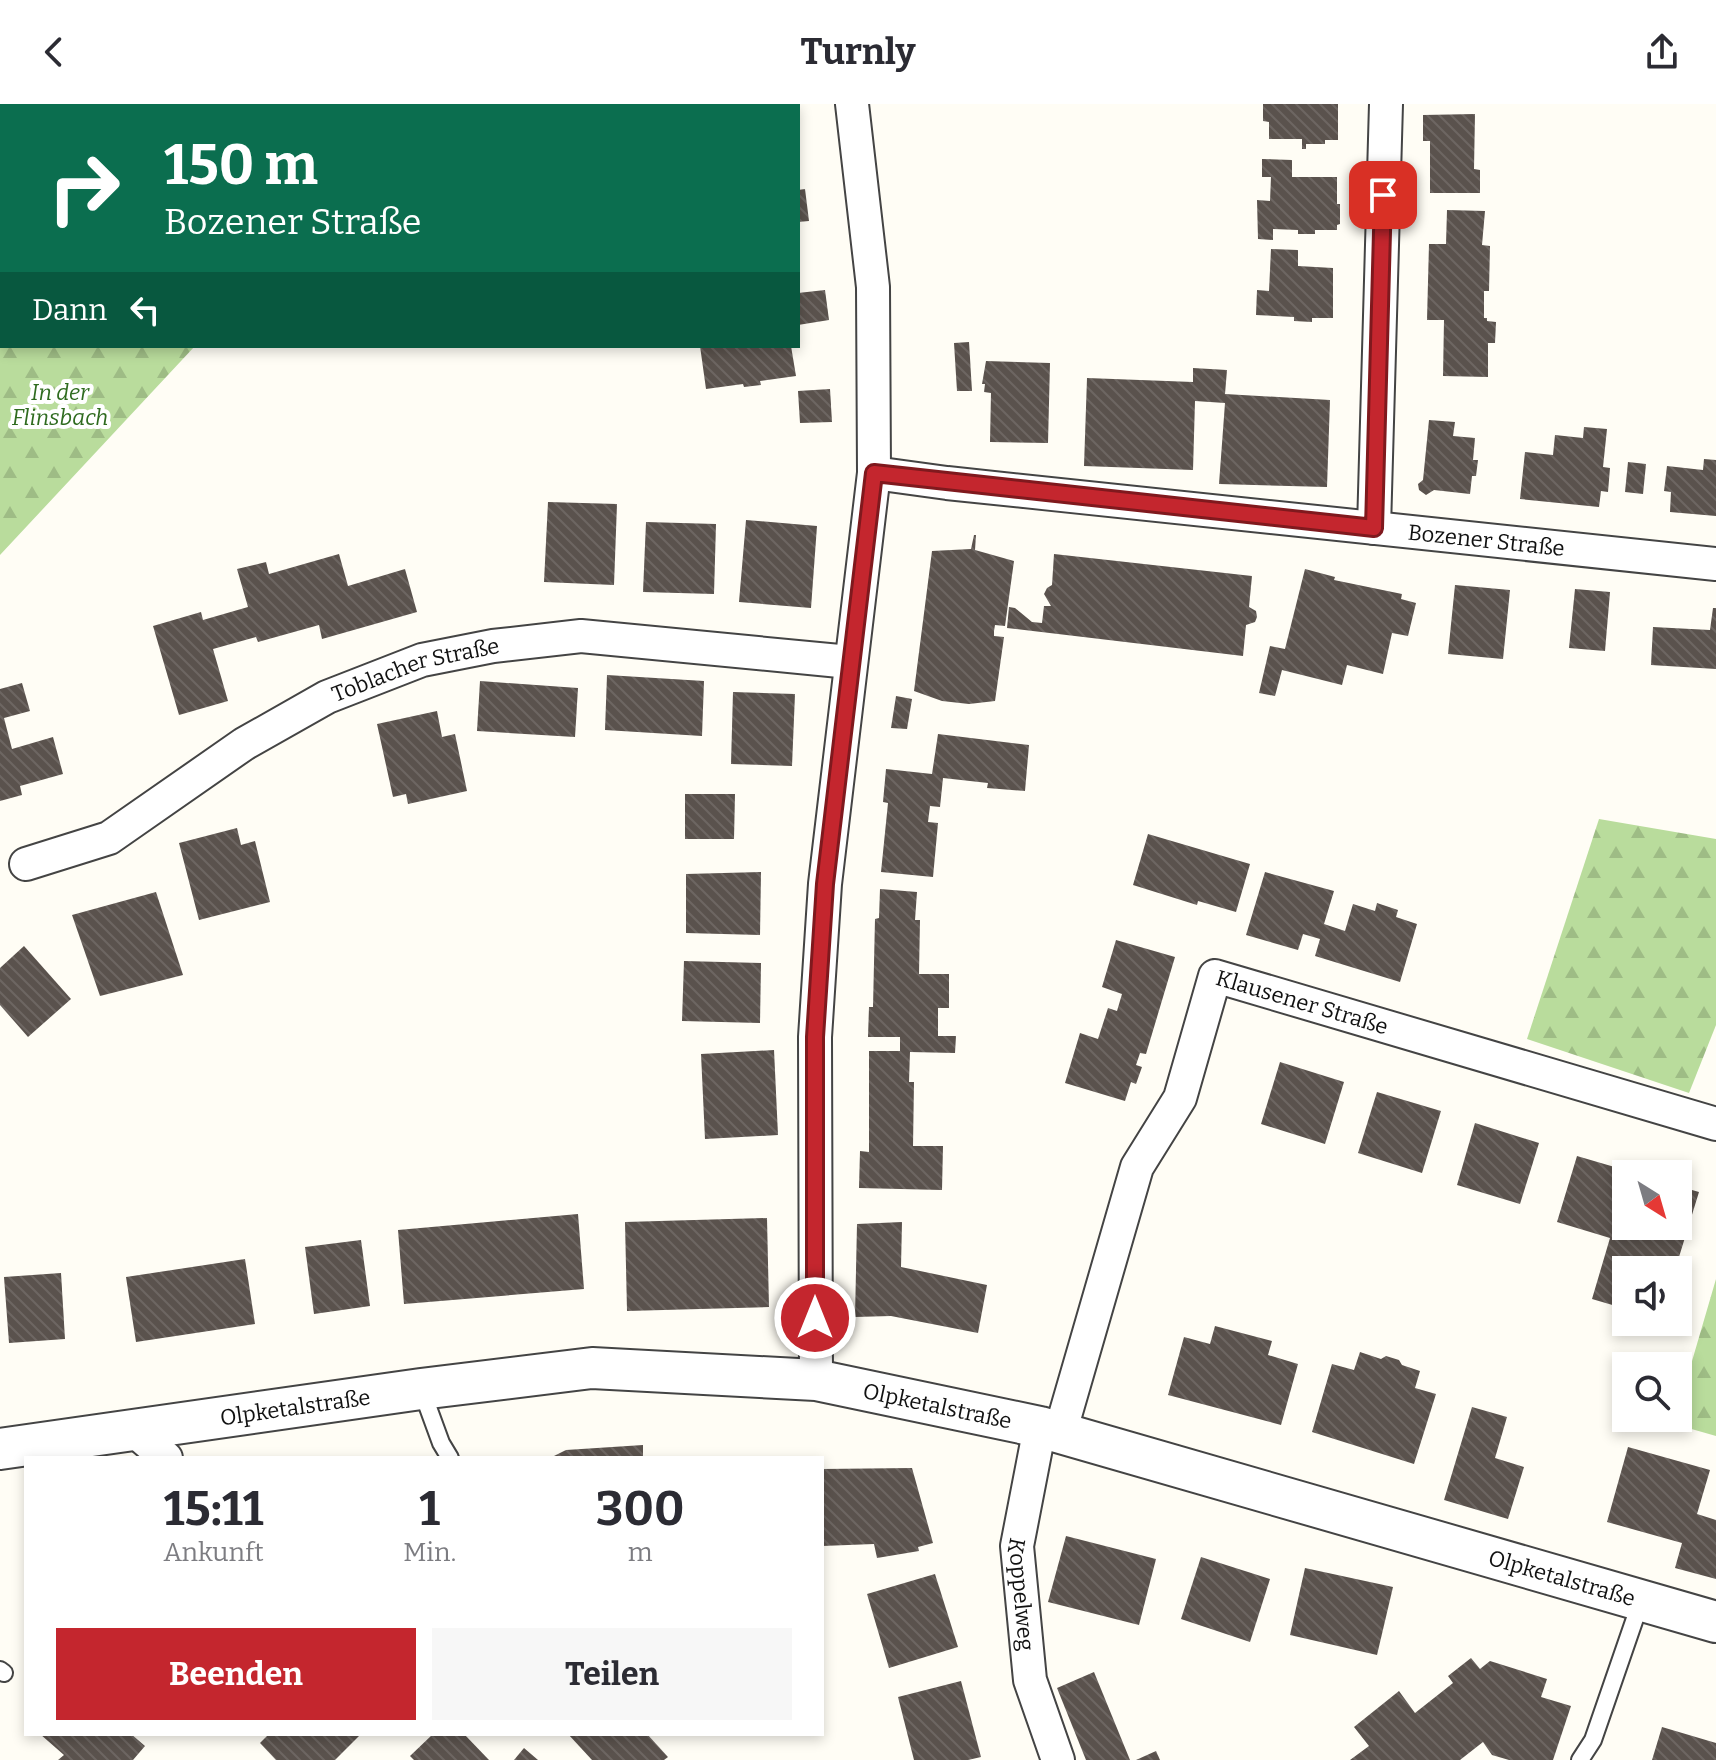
<!DOCTYPE html>
<html lang="de">
<head>
<meta charset="utf-8">
<style>
	:root { --surface:#fff; --page:#f7f7f7; --text:#2b2b33; --muted:#7c7c81; --accent:#c4262e }
	body { margin:0; font-family:Bitter,serif; background:var(--page); color:var(--text); height:100vh; display:flex; flex-direction:column; font-size:30px; white-space:nowrap }
	* { box-sizing:border-box; margin:0 }
	p { font-size:26px; color:var(--muted) }
	.icon { flex:none; width:44px; height:44px; fill:none; stroke:currentColor; stroke-width:2; stroke-linecap:round; stroke-linejoin:round }
	.map { position:relative; flex:1; overflow:hidden }
	.drawer { position:absolute; left:24px; top:1352px; width:800px; height:280px; display:flex; flex-direction:column; background:var(--surface); border-radius:0px; box-shadow:0 4px 12px #0003 }
	.drawer>* { flex:none }
	.hud { position:absolute; left:0px; top:0px; width:800px; height:244px; box-shadow:0 4px 12px #0003; background:#0b6e4f; color:#fff; overflow:hidden }
	.needle { width:52px; rotate:143deg }
	.buttons { position:absolute; left:1612px; top:1056px; display:grid; gap:16px }
	.buttons a { display:grid; place-items:center; width:80px; height:80px; border-radius:0px; background:var(--surface); box-shadow:0 4px 12px #0003; font-size:40px }
	.pin { position:absolute; display:grid; place-items:center; width:68px; height:68px; color:#fff; margin:-34px; border-radius:16px; box-shadow:0 4px 12px #0006 }
	.me { position:absolute; width:88px; margin:-44px; rotate:0deg; stroke-linejoin:round; filter:drop-shadow(0 0 6px #0008) }
	.turn { display:flex; align-items:center; gap:28px; height:168px; padding:0 32px; font-size:36px }
	.turn .icon { width:104px; height:104px; stroke-width:2.5 }
	.turn b { display:block; font-size:56px; line-height:68px }
	.then { display:flex; align-items:center; height:76px; padding:0 32px; background:#0003; gap:16px; font-size:30px }
	.eta { display:flex; justify-content:space-evenly; align-items:center; height:136px; text-align:center }
	.eta b { font-size:48px; font-weight:700; line-height:56px }
	.button { display:flex; gap:16px; margin-top:auto; padding:16px 32px }
	.button a { flex:1; height:92px; border-radius:0px; background:var(--accent); color:#fff; font-size:32px; font-weight:700; line-height:92px; text-align:center }
	.button a+a { background:var(--page); color:var(--text) }
	header { display:flex; justify-content:space-between; align-items:center; height:104px; padding:0 32px; background:var(--surface); font-size:36px; font-weight:700 }
	.map>svg:first-child { display:block }
	.forest { fill:url(#forest-firs) }
	.building { fill:url(#building-back-hatch) }
	.lines { fill:none; stroke-linecap:round; stroke-linejoin:round }
	.service-casing { stroke:#444; stroke-width:20 }
	.minor-casing { stroke:#444; stroke-width:36 }
	.tertiary-casing { stroke:#444; stroke-width:44 }
	.service { stroke:#fff; stroke-width:16 }
	.minor { stroke:#fff; stroke-width:32 }
	.tertiary { stroke:#fff; stroke-width:40 }
	.route-casing { stroke:#7f191e; stroke-width:20 }
	.route { stroke:#c4262e; stroke-width:14 }
	.labels { text-anchor:middle; stroke-width:8; stroke-linejoin:round; paint-order:stroke }
	.park-label { font-size:22px; font-style:italic; fill:#2f6b1f; stroke:#fff }
	.street-label { font-size:22px; fill:#111; stroke:#fff }
</style>
</head>
<body>
<header><svg class="icon" aria-label="back" viewBox="0 0 24 24"><path d="M15 5l-7 7 7 7"/></svg>Turnly<svg class="icon" aria-label="share" viewBox="0 0 24 24"><path d="M12 15V3M7 8l5-5 5 5M5 13v7h14v-7"/></svg></header>
<div class="map">
<svg width="1716" height="1656" viewBox="0 0 1716 1656">
	<defs>
		<pattern id="forest-firs" width="22" height="20" patternUnits="userSpaceOnUse" patternTransform="scale(2)"><rect width="22" height="20" fill="#b9dc9c"/><path d="M5 1l3.5 6h-7zM16 11l3.5 6h-7z" fill="#9ebc85"/></pattern>
		<pattern id="building-back-hatch" width="6" height="6" patternUnits="userSpaceOnUse" patternTransform="scale(2)"><rect width="6" height="6" fill="#5a524d"/><path d="M-1 5l2 2M0 0l6 6M5-1l2 2" fill="none" stroke="#6d6662"/></pattern>
	</defs>
	<rect width="100%" height="100%" fill="#fffdf5"/>
	<g class="forest">
		<path d="M0 0H399L2 2V242H195L0 451Z"/>
		<path d="M1599 715 1716 735V921L1689 989 1527 935Z"/>
		<path d="M1716 1175V1332L1674 1320 1675 1314H1678V1305Z"/>
	</g>
	<g class="building">
		<path d="M1263 0H1338V36H1325V40H1306V45H1302V35H1269V18L1263 17Z"/>
		<path d="M1475 10 1474 65 1480 66V89H1430V37H1423V11Z"/>
		<path d="M1262 55 1292 56V73H1337V100H1340V120L1337 121V126H1315V130H1298V126L1273 125V136L1258 135 1257 96 1270 97 1271 73H1262Z"/>
		<path d="M805 85 809 117 798 118V86Z"/>
		<path d="M1447 106 1485 107 1482 141 1490 142 1489 187H1484V214H1487V217L1496 218 1495 239H1488V273L1443 272 1444 216H1427L1429 140H1446Z"/>
		<path d="M1271 145 1298 146V162L1333 164V214H1312V218L1294 217V213L1256 211 1257 186 1269 187Z"/>
		<path d="M825 186 829 216 798 221V189Z"/>
		<path d="M969 238 972 287H957L954 239Z"/>
		<path d="M700 242H791L796 272 760 277 761 281 744 283 743 280 706 285Z"/>
		<path d="M986 257 1050 259 1048 339 990 338 991 289 984 288 985 280H982Z"/>
		<path d="M1193 264 1227 266 1225 290 1330 296 1327 383 1219 380 1225 299 1195 297 1193 366 1084 362 1087 274 1193 278Z"/>
		<path d="M830 285 832 318 800 319 798 287Z"/>
		<path d="M1429 316 1455 318 1453 332 1475 334 1473 356H1478L1476 372H1472L1470 390 1434 386 1426 391 1419 386 1418 380 1423 376Z"/>
		<path d="M1584 323 1607 325 1603 363 1610 364 1608 388 1601 387 1599 403 1520 395 1525 348 1553 351 1555 331 1583 334Z"/>
		<path d="M1704 355 1716 356V412L1670 408 1671 388 1664 387 1667 362 1703 366Z"/>
		<path d="M1628 358 1646 360 1643 390 1625 388Z"/>
		<path d="M548 398 617 400 614 481 544 478Z"/>
		<path d="M746 416 817 422 811 504 739 498Z"/>
		<path d="M646 418 716 420 714 490 643 488Z"/>
		<path d="M974 431H976L975 446 1014 457 1005 522 995 521 994 527V532L1004 533 995 597 969 600 942 597 914 587 932 447 971 445Z"/>
		<path d="M339 450 348 482 405 465 417 508 322 535 319 521 258 538 256 533 213 545 228 597 179 611 153 522 201 508 203 516 248 503 237 465 266 458 269 470Z"/>
		<path d="M1054 450 1252 472 1249 503 1256 507 1257 513 1255 518 1246 521 1243 552 1007 524 1009 503 1015 504 1032 518 1042 519 1044 502H1051L1044 490 1047 484 1052 481Z"/>
		<path d="M1305 465 1335 473 1334 476 1402 490 1401 495 1416 499 1408 532 1392 529 1383 570 1347 561 1342 581 1282 566 1275 592 1259 589 1270 542 1285 545Z"/>
		<path d="M1455 481 1510 486 1503 555 1448 550Z"/>
		<path d="M1575 485 1610 488 1605 547 1569 544Z"/>
		<path d="M1713 504H1716V565L1651 561 1653 523 1710 526Z"/>
		<path d="M607 571 704 577 702 632 605 626Z"/>
		<path d="M480 577 578 584 575 633 477 627Z"/>
		<path d="M22 579 30 607 4 614 12 645 53 633 63 670 20 682 22 691 0 697V585Z"/>
		<path d="M733 588 795 590 792 662 731 660Z"/>
		<path d="M896 592 912 595 907 625 891 624Z"/>
		<path d="M437 607 442 633 455 630 467 687 408 700 406 690 393 693 377 620Z"/>
		<path d="M938 630 1029 641 1025 687 987 684 988 679 943 674 940 703 930 702 928 718 938 719 933 773 881 768 888 699 883 698 886 665 932 670Z"/>
		<path d="M685 690H735L734 735H685Z"/>
		<path d="M237 724 241 741 255 737 270 798 199 816 179 739Z"/>
		<path d="M1148 730 1250 760 1236 808 1198 797 1197 801 1133 781Z"/>
		<path d="M761 768 760 831 686 829V770Z"/>
		<path d="M1265 768 1334 787 1324 820 1345 827 1353 800 1375 807 1377 799 1398 806 1396 813 1417 820 1400 878 1315 852 1320 835 1303 830 1298 846 1246 831Z"/>
		<path d="M880 785 917 788 915 816H920L919 870H949V904H938V932H956L955 949 910 948 909 978H914L913 1042H943L942 1086 859 1084 860 1047 869 1048V947H900V933H868L869 903H873L875 815 879 814Z"/>
		<path d="M156 788 183 871 100 892 72 811Z"/>
		<path d="M1116 836 1175 853 1146 950 1140 949 1136 961 1142 963 1136 980 1131 978 1125 997 1065 979 1080 929 1098 935 1108 904 1117 907 1122 890 1102 883Z"/>
		<path d="M24 842 71 895 28 933 0 901V864Z"/>
		<path d="M684 857 761 859 760 919 682 917Z"/>
		<path d="M774 946 778 1031 705 1035 701 950Z"/>
		<path d="M1280 958 1344 978 1325 1040 1261 1020Z"/>
		<path d="M1377 988 1441 1007 1422 1069 1358 1049Z"/>
		<path d="M1475 1019 1539 1039 1520 1100 1457 1081Z"/>
		<path d="M1577 1052 1635 1069 1626 1070V1122H1678V1082L1699 1088 1675 1166H1626V1205L1592 1195 1610 1134 1557 1118Z"/>
		<path d="M578 1110 584 1185 404 1200 398 1126Z"/>
		<path d="M767 1114 769 1203 627 1207 625 1118Z"/>
		<path d="M902 1118 901 1163 987 1181 978 1229 891 1212 855 1213 857 1120Z"/>
		<path d="M361 1136 370 1202 314 1210 305 1143Z"/>
		<path d="M245 1155 255 1220 136 1238 126 1173Z"/>
		<path d="M61 1169 65 1235 9 1239 4 1173Z"/>
		<path d="M1215 1222 1272 1237 1268 1251 1298 1260 1281 1321 1168 1291 1184 1233 1210 1240Z"/>
		<path d="M1360 1248 1381 1255 1386 1252 1399 1256 1402 1261 1420 1267 1415 1284 1436 1290 1414 1360 1312 1328 1332 1260 1354 1266Z"/>
		<path d="M1472 1303 1507 1313 1495 1354 1524 1363 1508 1415 1444 1396Z"/>
		<path d="M643 1341V1354H550L566 1346Z"/>
		<path d="M1628 1343 1710 1366 1697 1410 1716 1416V1475L1675 1464 1682 1439 1607 1418Z"/>
		<path d="M912 1364 933 1439 918 1443 919 1447 877 1454 874 1440 822 1442V1365Z"/>
		<path d="M1066 1432 1156 1455 1139 1521 1048 1498Z"/>
		<path d="M1201 1453 1270 1475 1250 1538 1181 1515Z"/>
		<path d="M1305 1464 1393 1483 1377 1551 1290 1531Z"/>
		<path d="M935 1470 958 1543 889 1564 867 1490Z"/>
		<path d="M1471 1554 1480 1565 1490 1557 1547 1575 1541 1593 1571 1602 1553 1656H1509L1492 1651 1483 1638 1460 1656H1350L1369 1642 1354 1623 1399 1587 1415 1609 1453 1579 1448 1572Z"/>
		<path d="M1094 1568 1130 1656H1086L1057 1584Z"/>
		<path d="M961 1577 981 1653 968 1656H914L898 1593Z"/>
		<path d="M1662 1623 1716 1639V1656H1652Z"/>
		<path d="M40 1630H131L145 1642 133 1656H58L64 1651Z"/>
		<path d="M269 1630H361L335 1656H276L260 1639Z"/>
		<path d="M433 1630H464L489 1656H414L410 1652Z"/>
		<path d="M568 1630H647L668 1653 664 1656H592Z"/>
		<path d="M524 1644 538 1656H514Z"/>
		<path d="M1156 1647 1160 1656H1136Z"/>
	</g>
	<g class="lines">
		<g class="service-casing">
			<g id="service">
				<path d="M422 1287 441 1339 450 1354"/>
				<path d="M0 1566 4 1569"/>
				<path d="M1580 1656 1593 1636 1641 1497"/>
			</g>
		</g>
		<g class="minor-casing">
			<g id="minor">
				<path id="s1" d="M874 369 947 379 1716 460"/>
				<path d="M1374 424 1386 0"/>
				<path id="s2" d="M26 760 109 734 244 640 327 593 422 556 493 542 581 532 850 558"/>
				<path d="M816 1276 815 933 825 780 874 369 873 183 852 0"/>
				<path id="s3" d="M1040 1323 1017 1442 1030 1576 1058 1656"/>
				<path d="M136 1328 166 1354"/>
				<path id="s4" d="M1060 1329 1137 1063 1180 994 1215 872 1716 1020"/>
			</g>
		</g>
		<g class="tertiary-casing">
			<g id="tertiary">
				<path id="s5" d="M0 1345 421 1285 592 1264 816 1276 1040 1323 1716 1518"/>
			</g>
		</g>
		<use href="#service" class="service"/>
		<use href="#minor" class="minor"/>
		<use href="#tertiary" class="tertiary"/>
	</g>
	<g class="lines">
		<g class="route-casing">
			<path id="route" d="M815 1214V933L825 780 874 369 1374 424 1383 91"/>
		</g>
		<use href="#route" class="route"/>
	</g>
	<g class="labels">
		<g class="park-label">
			<text x="60" y="296">In der<tspan x="60" dy="25">Flinsbach</tspan></text>
		</g>
		<g class="street-label">
			<text dy="8" stroke="none"><textPath href="#s1" startOffset="616">Bozener Straße</textPath></text>
			<text dy="8" stroke="none"><textPath href="#s2" startOffset="440">Toblacher Straße</textPath></text>
			<text dy="8" stroke="none"><textPath href="#s4" startOffset="576">Klausener Straße</textPath></text>
			<text dy="8" stroke="none"><textPath href="#s5" startOffset="946">Olpketalstraße</textPath></text>
			<text dy="8" stroke="none"><textPath href="#s5" startOffset="298">Olpketalstraße</textPath></text>
			<text dy="8" stroke="none"><textPath href="#s5" startOffset="1594">Olpketalstraße</textPath></text>
			<text dy="8" stroke="none"><textPath href="#s3" startOffset="170">Koppelweg</textPath></text>
		</g>
	</g>
</svg>
<div class="buttons">
<a><svg class="needle" viewBox="-14 -14 28 28"><path d="M0-13l5 13h-10z" fill="#e53935"/><path d="M0 13l5-13h-10z" fill="#7c7c81"/></svg></a>
<a><svg class="icon" aria-label="sound" viewBox="0 0 24 24"><path d="M4 9h4l5-4v14l-5-4H4zM17 9q2 3 0 6"/></svg></a>
<a><svg class="icon" aria-label="search" viewBox="0 0 24 24"><circle cx="10" cy="10" r="6"/><path d="M15 15l6 6"/></svg></a>
</div>
<div class="pin" style="left:1383px;top:91px;background:#d93025"><svg class="icon" aria-label="arrive" viewBox="0 0 24 24"><path d="M6 21V4h12l-3 4 3 4H6"/></svg></div>
<svg class="me" style="left:815px;top:1214px" viewBox="-20 -20 40 40"><circle r="17" fill="#c4262e" stroke="#fff" stroke-width="3"/><path d="M0-11L8 9 0 5-8 9z" fill="#fff"/></svg>
<div class="hud">
<div class="turn"><svg class="icon" aria-label="right" viewBox="0 0 24 24"><path d="M7 20v-9h11M14 6l5 5-5 5"/></svg><div><b>150 m</b>Bozener Straße</div></div>
<div class="then">Dann<svg class="icon" aria-label="left" viewBox="0 0 24 24"><path d="M17 20v-9H6M10 6l-5 5 5 5"/></svg></div>
</div>
<section class="drawer">
<div class="eta">
<div><b>15:11</b><p>Ankunft</p></div>
<div><b>1</b><p>Min.</p></div>
<div><b>300</b><p>m</p></div>
</div>
<div class="button"><a>Beenden</a><a>Teilen</a></div>
</section>
</div>
</body>
</html>
